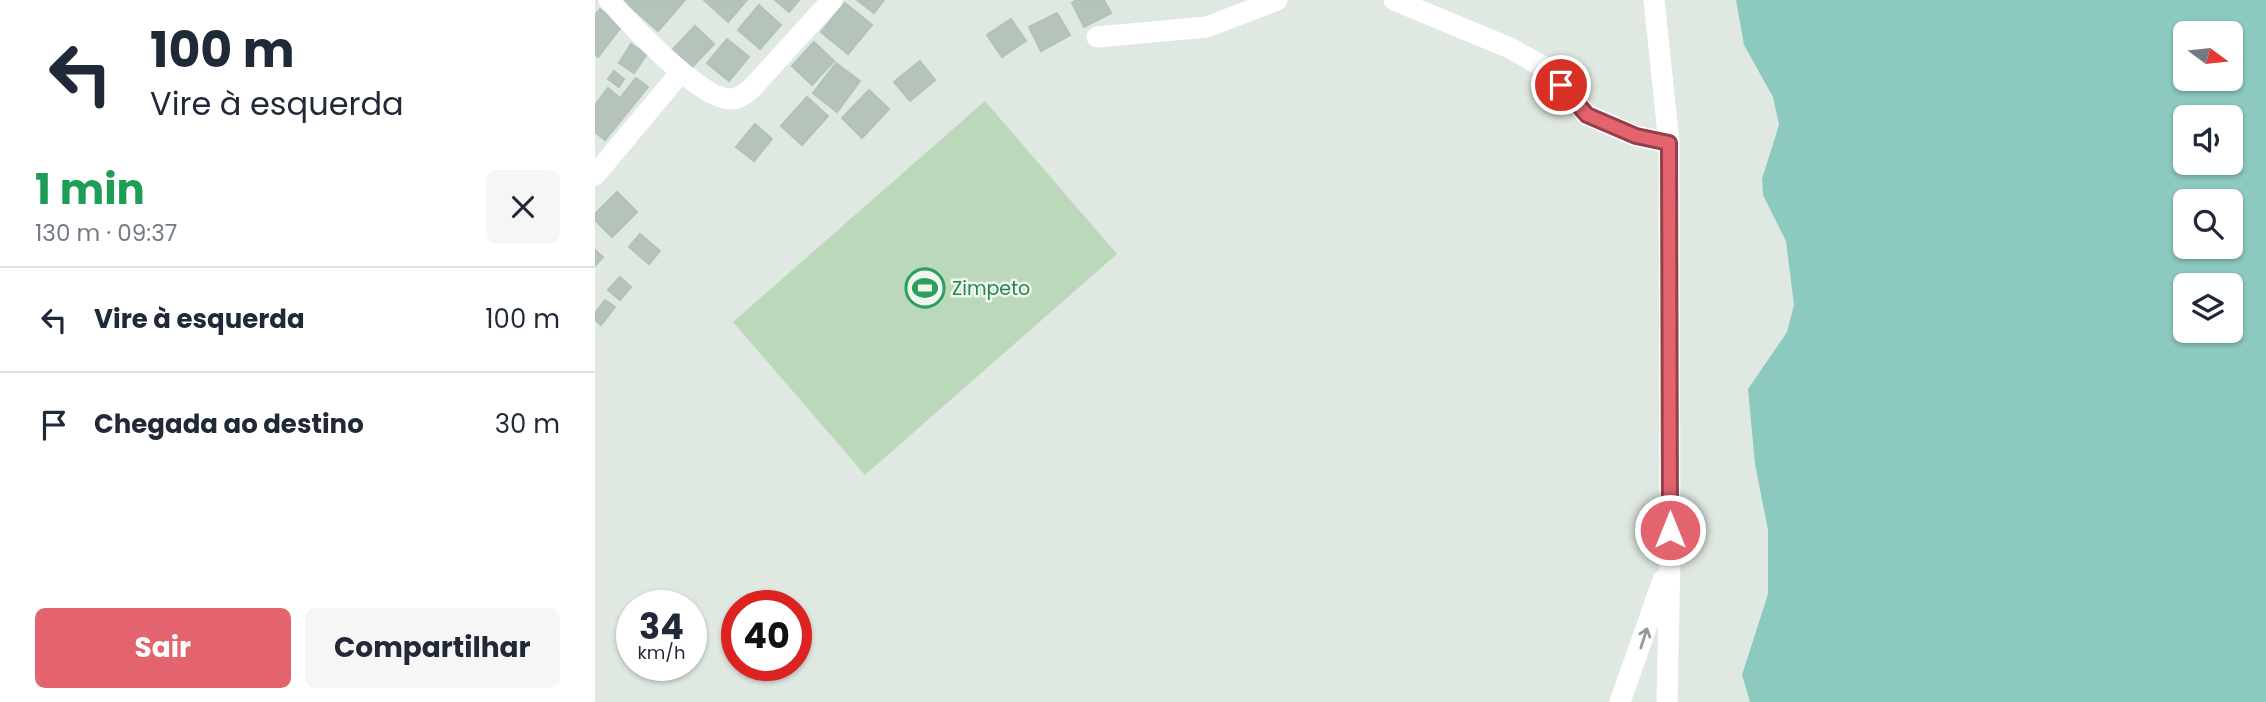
<!DOCTYPE html>
<html lang="pt">
<head>
<meta charset="utf-8">
<style>
	:root { --surface:#fff; --page:#f6f6f7; --text:#1f2937; --muted:#747a83; --line:#e0e1e3; --accent:#e3636f }
	body { margin:0; font-family:Poppins,sans-serif; background:var(--page); color:var(--text); height:100vh; display:flex; flex-direction:column; font-size:26px; white-space:nowrap }
	* { box-sizing:border-box; margin:0 }
	p { font-size:23px; color:var(--muted) }
	.icon { flex:none; width:38px; height:38px; fill:none; stroke:currentColor; stroke-width:2; stroke-linecap:round; stroke-linejoin:round }
	.map { position:relative; flex:1; overflow:hidden }
	.side { display:flex; flex-direction:column; background:var(--surface); width:595px }
	.side>* { flex:none }
	.guide { background:#fff; color:var(--text); overflow:hidden }
	.needle { width:46px; rotate:105deg }
	.fabs { position:absolute; left:1578px; top:21px; display:grid; gap:14px }
	.fabs a { display:grid; place-items:center; width:70px; height:70px; border-radius:10px; background:var(--surface); box-shadow:0 2px 5px #0004; font-size:35px }
	.speed { position:absolute; left:21px; top:590px; display:flex; gap:14px; font-size:35px; font-weight:700; text-align:center }
	.speed>* { display:grid; place-content:center; width:91px; height:91px; border-radius:50%; background:var(--surface); box-shadow:0 2px 5px #0004; line-height:1 }
	.speed small { font-size:18px; font-weight:400 }
	.speed .limit { border:10px solid #d22; background:#fff; color:#111 }
	.pin { position:absolute; display:grid; place-items:center; width:60px; height:60px; color:#fff; margin:-30px; border:4px solid #fff; border-radius:50%; box-shadow:0 2px 7px #0007 }
	.me { position:absolute; width:77px; margin:-38px; rotate:0deg; stroke-linejoin:round; filter:drop-shadow(0 0 5px #0008) }
	.turn { display:flex; align-items:center; gap:24px; height:147px; padding:0 35px; font-size:32px }
	.turn .icon { width:91px; height:91px; stroke-width:2.5 }
	.turn b { display:block; font-size:49px; line-height:60px }
	.round { display:grid; place-items:center; flex:none; width:74px; height:74px; border-radius:10px; background:var(--page) }
	.summary { display:flex; align-items:center; justify-content:space-between; height:119px; padding:0 35px }
	h1 { font-size:42px; font-weight:700; line-height:52px; color:#1e9e55 }
	.cta { display:flex; gap:14px; margin-top:auto; padding:14px 35px }
	.cta a { flex:1; height:80px; border-radius:10px; background:var(--accent); color:#fff; font-size:28px; font-weight:700; line-height:80px; text-align:center }
	.cta a+a { background:var(--page); color:var(--text) }
	ul { padding:0; list-style:none }
	li { display:flex; align-items:center; gap:21px; height:105px; padding:0 35px; border-top:2px solid var(--line) }
	li div { flex:1 }
	li b { display:block; font-size:26px }
	li em { font-style:normal }
	main { display:flex; flex:1; min-height:0 }
	.map>svg:first-child { display:block }
	.green { fill:#bcd8ba }
	.water { fill:#8cc9be; fill-rule:evenodd }
	.building { fill:#b5c3ba; stroke:#b3c2b6; stroke-width:2 }
	.lines { fill:none; stroke-linecap:round; stroke-linejoin:round }
	.minor { stroke:#fff; stroke-width:21 }
	.tertiary { stroke:#fff; stroke-width:21 }
	.oneway { stroke:#909b94 }
	.route-casing { stroke:#944048; stroke-width:18 }
	.route { stroke:#e3636f; stroke-width:12 }
	.labels { text-anchor:middle; stroke-width:5; stroke-linejoin:round; paint-order:stroke }
	.leisure-label { font-size:19px; fill:#27864d; stroke:#eff6f0; text-anchor:start }
</style>
</head>
<body>
<main>
<section class="side">
<div class="guide">
<div class="turn"><svg class="icon" aria-label="left" viewBox="0 0 24 24"><path d="M17 20v-9H6M10 6l-5 5 5 5"/></svg><div><b>100 m</b>Vire à esquerda</div></div>
</div>
<div class="summary"><div><h1>1 min</h1><p>130 m · 09:37</p></div><a class="round"><svg class="icon" aria-label="close" viewBox="0 0 24 24"><path d="M6 6l12 12M18 6L6 18"/></svg></a></div>
<ul>
<li><svg class="icon" aria-label="left" viewBox="0 0 24 24"><path d="M17 20v-9H6M10 6l-5 5 5 5"/></svg><div><b>Vire à esquerda</b></div><em>100 m</em></li>
<li><svg class="icon" aria-label="arrive" viewBox="0 0 24 24"><path d="M6 21V4h12l-3 4 3 4H6"/></svg><div><b>Chegada ao destino</b></div><em>30 m</em></li>
</ul>
<div class="cta"><a>Sair</a><a>Compartilhar</a></div>
</section>
<div class="map">
<svg width="1671" height="702" viewBox="0 0 1671 702">
	<rect width="100%" height="100%" fill="#dfe9e1"/>
	<path class="green" d="M390 101 522 254 270 475 138 322Z"/>
	<path class="water" d="M1141 0H1671V702H1155L1147 675 1173 594V530L1160 464 1153 389 1192 332 1199 305 1191 241 1168 195 1167 179 1184 125 1178 97 1149 45ZM1591 33H1636V79H1591ZM1591 117H1636V163H1591ZM1591 201H1636V247H1591ZM1591 285H1636V331H1591Z"/>
	<g class="building">
		<path d="M28 0H90L63 31Z"/>
		<path d="M109 0H152L133 22Z"/>
		<path d="M180 0H204L194 12Z"/>
		<path d="M262 0H289L279 13Z"/>
		<path d="M482 0H509L516 13 489 27 477 3Z"/>
		<path d="M250 3 277 25 253 54 226 32Z"/>
		<path d="M164 5 186 25 165 49 143 30Z"/>
		<path d="M5 9 27 26 3 57 0 54V15Z"/>
		<path d="M462 13 475 35 446 51 434 27Z"/>
		<path d="M416 19 431 41 407 57 392 35Z"/>
		<path d="M100 26 119 44 96 68 77 50Z"/>
		<path d="M132 39 154 57 134 81 112 63Z"/>
		<path d="M219 42 239 61 217 85 197 66Z"/>
		<path d="M36 44 52 54 39 73 24 63Z"/>
		<path d="M325 61 340 80 315 101 299 82Z"/>
		<path d="M241 63 265 81 242 112 218 93Z"/>
		<path d="M19 71 29 79 24 87 13 79Z"/>
		<path d="M41 78 53 87 10 140 0 132V105L13 88 25 98Z"/>
		<path d="M274 90 294 109 267 138 247 118Z"/>
		<path d="M212 97 233 116 207 145 186 126Z"/>
		<path d="M160 124 177 139 159 161 141 147Z"/>
		<path d="M22 192 42 212 17 237 0 220V214Z"/>
		<path d="M45 234 65 251 54 264 34 247Z"/>
		<path d="M0 250 8 257 0 266Z"/>
		<path d="M25 277 36 287 25 300 13 290Z"/>
		<path d="M10 300 20 307 6 325 0 320V313Z"/>
	</g>
	<g class="lines">
		<g class="minor">
			<path d="M14 0C35 24 103 97 134 99 143 100 150 94 157 88L237 0"/>
			<path d="M799 0 915 48 954 70 992 115 1041 136 1074 143"/>
			<path d="M502 37 612 27 682 0"/>
			<path d="M0 175 86 72"/>
		</g>
		<g class="tertiary">
			<path d="M1059 0 1074 143 1075 558 1072 702"/>
			<path d="M1025 702 1068 580"/>
		</g>
	</g>
	<defs><path id="oneway-shaft" d="M-6 0H5M1.5-3L5.5 0L1.5 3" fill="none" stroke-width="1.6" stroke-linecap="round" stroke-linejoin="round" transform="scale(1.75)"/></defs>
	<use class="oneway" href="#oneway-shaft" transform="translate(1049 638) rotate(-72)"/>
	<g class="lines">
		<g class="route-casing">
			<path id="route" d="M966 85 992 115 1041 136 1074 143 1075 530"/>
		</g>
		<use href="#route" class="route"/>
	</g>
	<defs>
		<g id="stadium-ring" transform="scale(2.0125)"><circle r="9.5" fill="#eff6f0" stroke="#2e9e5b" stroke-width="1.5"/><path d="M0-5a6.5 5 0 1 0 0 10a6.5 5 0 1 0 0-10ZM-3.5-1.8h7v3.6h-7Z" fill="#2e9e5b"/></g>
	</defs>
	<g fill-rule="evenodd">
		<use href="#stadium-ring" x="330" y="288"/>
	</g>
	<g class="labels">
		<g class="leisure-label">
			<text x="357" y="295">Zimpeto</text>
		</g>
	</g>
</svg>
<div class="fabs">
<a><svg class="needle" viewBox="-14 -14 28 28"><path d="M0-13l5 13h-10z" fill="#e53935"/><path d="M0 13l5-13h-10z" fill="#747a83"/></svg></a>
<a><svg class="icon" aria-label="sound" viewBox="0 0 24 24"><path d="M4 9h4l5-4v14l-5-4H4zM17 9q2 3 0 6"/></svg></a>
<a><svg class="icon" aria-label="search" viewBox="0 0 24 24"><circle cx="10" cy="10" r="6"/><path d="M15 15l6 6"/></svg></a>
<a><svg class="icon" aria-label="layers" viewBox="0 0 24 24"><path d="M12 4l9 5-9 5-9-5zM3 14l9 5 9-5"/></svg></a>
</div>
<div class="speed"><div>34<small>km/h</small></div><div class="limit">40</div></div>
<div class="pin" style="left:966px;top:85px;background:#d93025"><svg class="icon" aria-label="arrive" viewBox="0 0 24 24"><path d="M6 21V4h12l-3 4 3 4H6"/></svg></div>
<svg class="me" style="left:1075px;top:530px" viewBox="-20 -20 40 40"><circle r="17" fill="#e3636f" stroke="#fff" stroke-width="3"/><path d="M0-11L8 9 0 5-8 9z" fill="#fff"/></svg>
</div>
</main>
</body>
</html>
